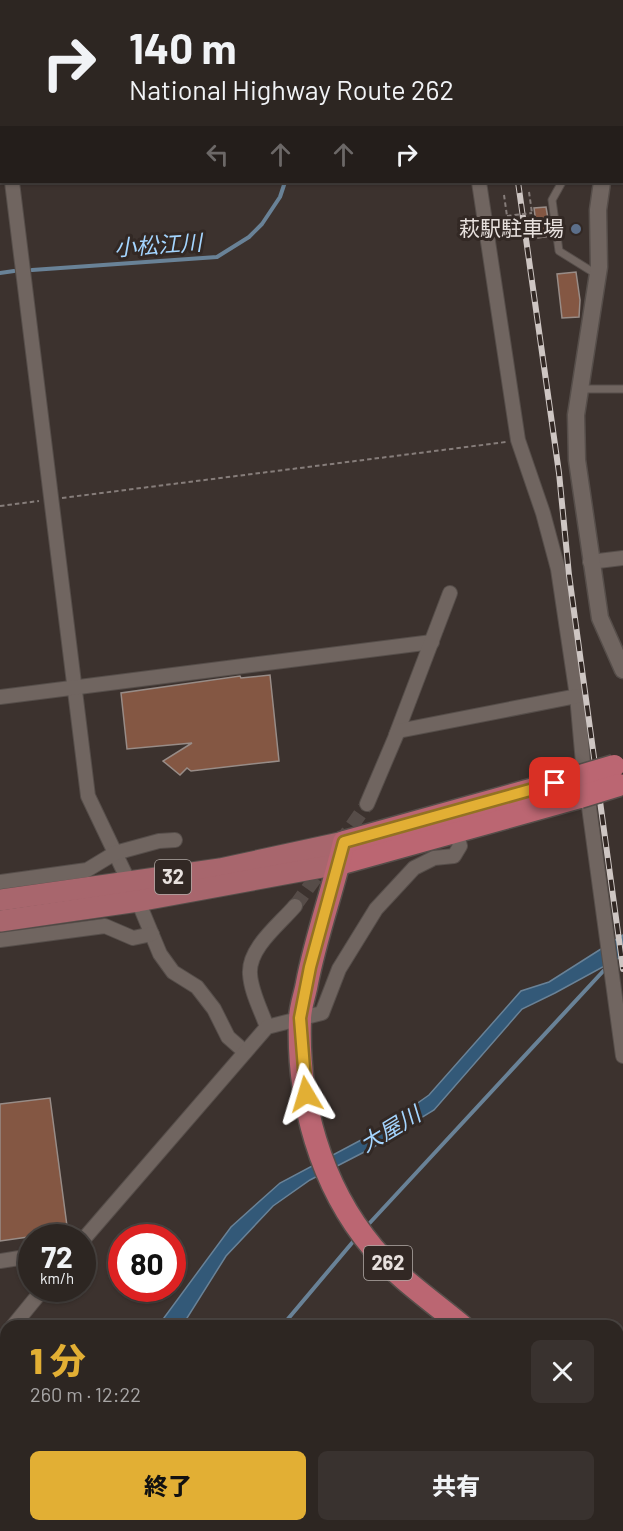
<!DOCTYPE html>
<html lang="ja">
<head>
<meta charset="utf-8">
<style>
	:root { --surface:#2d2622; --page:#39322f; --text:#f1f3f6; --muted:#a7a5a5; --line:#484340; --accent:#e2af34 }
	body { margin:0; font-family:Barlow,"Noto Sans JP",sans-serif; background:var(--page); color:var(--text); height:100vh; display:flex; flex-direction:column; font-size:22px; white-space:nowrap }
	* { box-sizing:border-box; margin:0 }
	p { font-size:20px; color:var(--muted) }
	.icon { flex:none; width:33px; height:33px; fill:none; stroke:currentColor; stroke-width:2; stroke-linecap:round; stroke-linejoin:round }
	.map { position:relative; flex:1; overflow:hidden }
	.sheet { position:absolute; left:0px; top:1320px; width:624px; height:212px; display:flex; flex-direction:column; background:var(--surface); border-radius:18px 18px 0 0; box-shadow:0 2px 4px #0004,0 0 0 2px var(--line) }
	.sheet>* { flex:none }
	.hud { position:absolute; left:0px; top:0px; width:624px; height:183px; box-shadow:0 2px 4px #0004,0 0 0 2px var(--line); background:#2d2622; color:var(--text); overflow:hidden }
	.speed { position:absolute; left:18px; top:1224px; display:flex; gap:12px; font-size:30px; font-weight:700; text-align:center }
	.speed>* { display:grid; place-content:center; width:78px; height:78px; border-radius:50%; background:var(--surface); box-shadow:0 2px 4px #0004,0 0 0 2px var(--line); line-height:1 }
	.speed small { font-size:15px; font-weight:400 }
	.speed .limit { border:9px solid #d22; background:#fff; color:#111 }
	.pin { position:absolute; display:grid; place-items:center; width:51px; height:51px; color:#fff; margin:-26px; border-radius:12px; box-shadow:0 3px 9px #0006 }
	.me { position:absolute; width:66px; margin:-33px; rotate:353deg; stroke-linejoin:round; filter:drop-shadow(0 0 4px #0008) }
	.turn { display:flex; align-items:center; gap:21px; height:126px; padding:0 30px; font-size:27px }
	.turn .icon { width:78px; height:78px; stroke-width:2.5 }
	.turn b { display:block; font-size:42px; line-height:51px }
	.lanes { display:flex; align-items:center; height:57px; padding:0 30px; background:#0003; justify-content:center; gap:30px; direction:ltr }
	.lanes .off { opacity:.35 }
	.round { display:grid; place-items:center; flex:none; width:63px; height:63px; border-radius:9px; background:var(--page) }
	.overview { display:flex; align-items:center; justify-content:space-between; height:102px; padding:0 30px }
	h1 { font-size:36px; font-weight:800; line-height:45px; color:var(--accent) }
	.action { display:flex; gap:12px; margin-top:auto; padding:12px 30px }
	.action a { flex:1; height:69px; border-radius:9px; background:var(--accent); color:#111; font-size:24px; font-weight:800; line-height:69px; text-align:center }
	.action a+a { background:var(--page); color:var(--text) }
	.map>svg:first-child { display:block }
	.water { fill:#335978; stroke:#698297; stroke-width:1.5 }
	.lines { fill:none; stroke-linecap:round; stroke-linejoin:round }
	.stream { stroke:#698297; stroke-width:4 }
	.building { fill:#845743; stroke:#988c87; stroke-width:1.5 }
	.minor-tunnel { stroke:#564c48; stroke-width:14; stroke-dasharray:14 7; stroke-linecap:butt }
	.service-casing { stroke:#564e4a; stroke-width:9 }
	.minor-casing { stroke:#564e4a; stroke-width:16 }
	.tertiary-casing { stroke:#564e4a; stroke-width:19 }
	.primary-casing { stroke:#564e4a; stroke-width:23 }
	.trunk-casing { stroke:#564e4a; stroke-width:25 }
	.path { stroke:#867d7a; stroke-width:2; stroke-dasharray:4.5 3; stroke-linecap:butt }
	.service { stroke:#706560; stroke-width:7 }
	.minor { stroke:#706560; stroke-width:14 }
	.tertiary { stroke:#706560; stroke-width:16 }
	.primary { stroke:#a8666d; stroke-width:21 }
	.trunk { stroke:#bb6672; stroke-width:22 }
	.rail-casing { stroke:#cec6c3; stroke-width:6 }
	.rail { stroke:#322824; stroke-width:4; stroke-dasharray:11; stroke-linecap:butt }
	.trunk-bridge-casing { stroke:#564e4a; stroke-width:25; stroke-linecap:butt }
	.path-bridge { stroke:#867d7a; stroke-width:2; stroke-dasharray:4.5 3; stroke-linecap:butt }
	.trunk-bridge { stroke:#bb6672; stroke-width:22 }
	.route-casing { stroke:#937222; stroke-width:15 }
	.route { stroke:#e2af34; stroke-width:10 }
	.service-dot { fill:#5c6f8a; stroke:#322824; stroke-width:2 }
	.labels { text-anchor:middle; stroke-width:6; stroke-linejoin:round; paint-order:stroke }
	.shield { fill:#322824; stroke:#b1aaa6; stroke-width:1.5 }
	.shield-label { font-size:20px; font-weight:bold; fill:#e8e1de }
	.poi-label { font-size:21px; fill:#e8e1de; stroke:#322824; text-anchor:end }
	.water-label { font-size:22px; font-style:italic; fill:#a4d5ff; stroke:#322824 }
</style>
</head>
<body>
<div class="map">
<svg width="623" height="1531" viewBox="0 0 623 1531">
	<rect width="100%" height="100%" fill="#3c322e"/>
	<path class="water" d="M623 935V956L555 993 522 1009 434 1110 372 1148 310 1180 273 1206 226 1256 182 1326H158L231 1227 280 1183 378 1131 429 1095 521 991 549 982Z"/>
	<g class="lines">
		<g class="stream">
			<path d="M339 2 340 0"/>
			<path d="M32 270 217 257 249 237 262 224 280 197 285 182"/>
			<path d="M0 273 14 271"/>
			<path d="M366 1227 607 967"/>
			<path d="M282 1326 357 1237"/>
			<path d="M122 1531 124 1526"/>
		</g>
	</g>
	<g class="building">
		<path d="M546 207 551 236 538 238 534 208Z"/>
		<path d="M576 272 580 300 579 317 562 318 557 274Z"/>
		<path d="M270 675 279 761 191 771 187 768 180 775 163 761 192 743 127 749 121 693 240 676 241 678Z"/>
		<path d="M50 1098 67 1226 63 1232 0 1241V1104Z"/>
	</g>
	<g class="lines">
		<g class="minor-tunnel">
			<path d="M340 843 367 804"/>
			<path d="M295 906 324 866"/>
		</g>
		<g class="service-casing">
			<g id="service">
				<path d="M622 119H623"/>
				<path d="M562 182 552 200 559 251 596 274"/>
				<path d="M581 389H623"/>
			</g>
		</g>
		<g class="minor-casing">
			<g id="minor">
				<path d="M0 78H2"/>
				<path d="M0 170H2"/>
				<path d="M12 182 88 796 138 901 160 954 173 972 197 987 214 1009 228 1037 245 1052"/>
				<path d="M479 182 518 440 543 513 558 569 577 696 583 763 623 1056"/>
				<path d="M590 562 623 558"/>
				<path d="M0 697 432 642"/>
				<path d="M396 735 450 593"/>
				<path d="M367 804 398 731 577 696"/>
				<path d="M0 882 87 870 115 853 159 841 175 840"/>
				<path d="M0 940 105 926 133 938 152 934"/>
				<path d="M267 1027C261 1010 251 992 250 974 248 948 280 924 295 906"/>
				<path d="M82 1241 267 1027 322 1013 339 969 376 909 414 868 434 858 454 856 460 846 456 831"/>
				<path d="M0 1261 32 1256"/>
				<path d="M13 1326 44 1288"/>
				<path d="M0 1342 6 1335"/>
			</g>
		</g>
		<g class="tertiary-casing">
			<g id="tertiary">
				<path d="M622 132 623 131"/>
				<path d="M602 182 598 210 599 267 576 415 577 460 600 618 623 670"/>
			</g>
		</g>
		<g class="primary-casing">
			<g id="primary">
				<path d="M619 0V2"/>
				<path d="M622 28 623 32"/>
				<path d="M0 900 220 869 344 842"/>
				<path d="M0 921 138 901 339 864"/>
			</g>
		</g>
		<g class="trunk-casing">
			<g id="trunk">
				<path d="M339 864 580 797"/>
				<path d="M462 1326C432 1301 398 1278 373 1248 320 1185 297 1100 300 1019 300 1007 305 995 307 983 316 936 333 890 344 842L577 777"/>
				<path d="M618 1454 623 1458"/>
			</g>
		</g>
		<g class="path">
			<path d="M22 2V0"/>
			<path d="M529 192 532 213"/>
			<path d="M504 195 507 216"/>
			<path d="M62 498 506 442"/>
			<path d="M0 506 39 501"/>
		</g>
		<use href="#service" class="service"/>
		<use href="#minor" class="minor"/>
		<use href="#tertiary" class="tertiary"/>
		<use href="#primary" class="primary"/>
		<use href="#trunk" class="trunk"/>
		<g class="rail-casing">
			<g id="rail">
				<path d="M484 0V2"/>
				<path d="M518 182 559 473 569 575 623 969"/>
			</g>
		</g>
		<use href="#rail" class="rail"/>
		<g class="trunk-bridge-casing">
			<g id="trunk-bridge">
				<path d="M577 777 614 766"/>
				<path d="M580 797 619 785"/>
			</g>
		</g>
		<path class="path-bridge" d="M507 216 532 213"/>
		<use href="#trunk-bridge" class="trunk-bridge"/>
	</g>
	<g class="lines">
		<g class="route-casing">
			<path id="route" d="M306 1094 300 1018 310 967 344 842 555 783"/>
		</g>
		<use href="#route" class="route"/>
	</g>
	<circle class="service-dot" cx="576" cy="229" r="6"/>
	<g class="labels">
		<g class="shield">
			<rect x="155" y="860" width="36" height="34" rx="4.5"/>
			<rect x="364" y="1246" width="48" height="34" rx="4.5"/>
		</g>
		<g class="shield-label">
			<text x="173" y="884">32</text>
			<text x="388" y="1270">262</text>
		</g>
		<g class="poi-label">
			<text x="564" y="236">萩駅駐車場</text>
		</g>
		<g class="water-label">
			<text transform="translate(158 245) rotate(-4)" y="8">小松江川</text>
			<text transform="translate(390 1129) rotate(-31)" y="8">大屋川</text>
		</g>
	</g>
</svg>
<div class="speed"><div>72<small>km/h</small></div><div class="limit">80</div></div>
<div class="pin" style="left:555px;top:783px;background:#d93025"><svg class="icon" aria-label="arrive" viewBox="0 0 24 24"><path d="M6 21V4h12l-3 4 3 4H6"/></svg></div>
<svg class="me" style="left:306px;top:1094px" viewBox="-20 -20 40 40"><path d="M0-17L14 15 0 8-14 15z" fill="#e2af34" stroke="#fff" stroke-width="4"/></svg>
<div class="hud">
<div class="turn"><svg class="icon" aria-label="right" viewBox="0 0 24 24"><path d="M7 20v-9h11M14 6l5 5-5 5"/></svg><div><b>140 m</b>National Highway Route 262</div></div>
<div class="lanes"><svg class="icon off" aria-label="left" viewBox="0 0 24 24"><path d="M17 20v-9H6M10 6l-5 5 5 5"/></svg><svg class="icon off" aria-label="ahead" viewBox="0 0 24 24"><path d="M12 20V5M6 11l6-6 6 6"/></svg><svg class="icon off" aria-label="ahead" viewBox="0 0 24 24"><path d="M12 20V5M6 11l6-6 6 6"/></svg><svg class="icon" aria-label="right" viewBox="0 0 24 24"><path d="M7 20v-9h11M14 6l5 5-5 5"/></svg></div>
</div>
<section class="sheet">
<div class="overview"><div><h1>1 分</h1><p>260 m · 12:22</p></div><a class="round"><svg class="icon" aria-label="close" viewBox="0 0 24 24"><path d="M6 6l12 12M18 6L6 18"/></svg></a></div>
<div class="action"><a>終了</a><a>共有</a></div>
</section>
</div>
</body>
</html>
